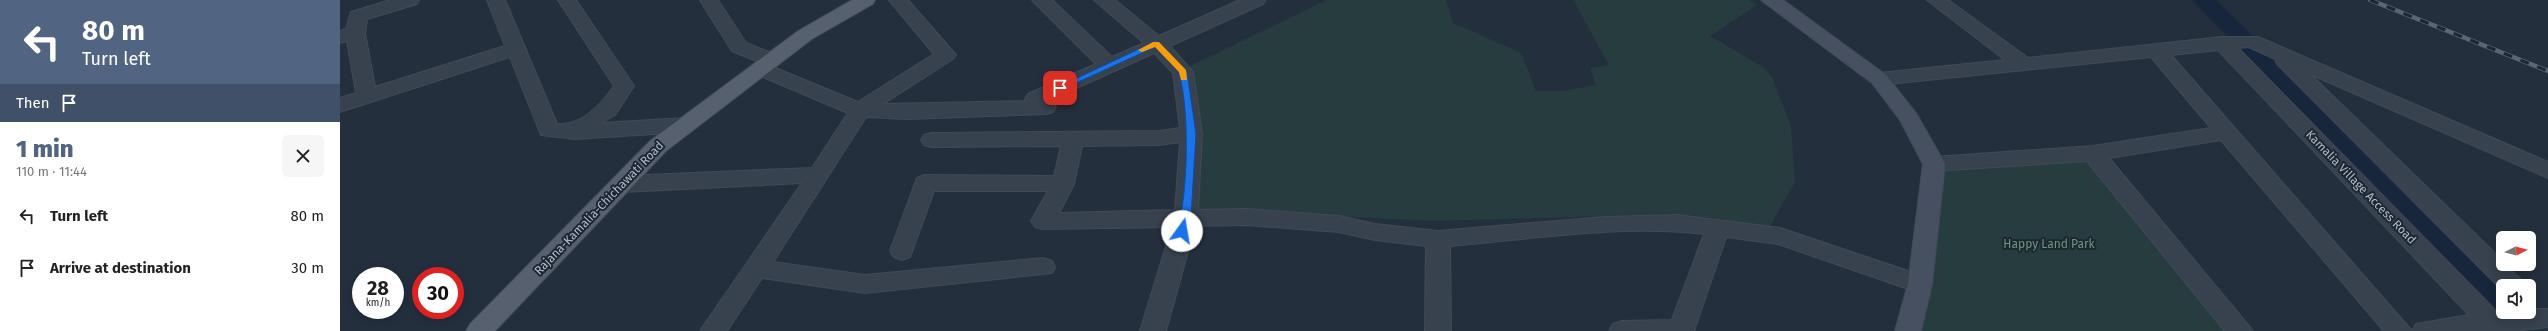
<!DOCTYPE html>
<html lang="en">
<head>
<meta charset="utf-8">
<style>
	:root { --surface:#fff; --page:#f6f6f6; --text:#222; --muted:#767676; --accent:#516482 }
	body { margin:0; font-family:"Fira Sans",sans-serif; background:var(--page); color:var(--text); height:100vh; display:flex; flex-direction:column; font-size:15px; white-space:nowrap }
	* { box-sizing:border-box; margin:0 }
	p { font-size:13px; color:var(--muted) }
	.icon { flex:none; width:22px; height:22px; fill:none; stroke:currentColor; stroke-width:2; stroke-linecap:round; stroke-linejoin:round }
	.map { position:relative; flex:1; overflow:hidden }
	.sheet { display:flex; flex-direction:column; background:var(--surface); width:340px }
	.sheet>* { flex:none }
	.guide { background:#516482; color:#fff; overflow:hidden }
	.needle { width:26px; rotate:84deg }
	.buttons { position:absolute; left:2156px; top:231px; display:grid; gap:8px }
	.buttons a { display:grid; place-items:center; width:40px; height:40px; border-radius:6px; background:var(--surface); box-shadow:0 2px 10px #0003; font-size:20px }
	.speed { position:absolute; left:12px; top:267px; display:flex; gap:8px; font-size:20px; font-weight:700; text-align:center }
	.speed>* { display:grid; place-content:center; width:52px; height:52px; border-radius:50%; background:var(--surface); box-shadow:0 2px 10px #0003; line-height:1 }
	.speed small { font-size:10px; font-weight:400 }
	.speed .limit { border:6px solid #d22; background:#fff; color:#111 }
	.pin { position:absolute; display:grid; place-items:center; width:34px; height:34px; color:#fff; margin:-17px; border-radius:8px; box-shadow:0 2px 6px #0006 }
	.me { position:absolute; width:44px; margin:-22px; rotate:13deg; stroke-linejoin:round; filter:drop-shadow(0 0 3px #0008) }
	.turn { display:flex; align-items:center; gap:14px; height:84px; padding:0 16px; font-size:18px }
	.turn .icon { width:52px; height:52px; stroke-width:2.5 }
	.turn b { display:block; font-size:28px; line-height:34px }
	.then { display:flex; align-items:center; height:38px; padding:0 16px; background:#0003; gap:8px; font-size:15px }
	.round { display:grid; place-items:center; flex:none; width:42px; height:42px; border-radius:6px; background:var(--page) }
	.headline { display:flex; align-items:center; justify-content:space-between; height:68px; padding:0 16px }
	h1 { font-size:24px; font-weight:800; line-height:30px; color:var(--accent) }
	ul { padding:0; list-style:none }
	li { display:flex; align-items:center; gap:12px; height:52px; padding:0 16px }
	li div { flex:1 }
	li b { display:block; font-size:15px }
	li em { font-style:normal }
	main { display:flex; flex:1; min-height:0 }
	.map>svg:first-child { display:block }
	.green { fill:#263c3f }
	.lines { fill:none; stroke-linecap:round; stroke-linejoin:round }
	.canal { fill:#17263c; fill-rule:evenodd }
	.street-casing { stroke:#414a57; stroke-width:2 }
	.secondary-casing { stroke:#414a57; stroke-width:2 }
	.primary-casing { stroke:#414a57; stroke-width:2 }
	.street { fill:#38414e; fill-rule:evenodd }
	.secondary { fill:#465061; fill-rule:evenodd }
	.primary { fill:#56606e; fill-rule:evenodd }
	.rail-casing { stroke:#5a6575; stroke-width:4.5 }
	.rail { stroke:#1d2633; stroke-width:3; stroke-dasharray:9; stroke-linecap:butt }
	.route { fill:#1a73e8; stroke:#114b97 }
	.slow { fill:#f59e0b }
	.labels { text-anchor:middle; stroke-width:4; stroke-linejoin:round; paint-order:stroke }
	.street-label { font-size:12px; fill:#b4bcc9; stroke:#1d2633 }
	.park-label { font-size:12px; fill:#6b9a76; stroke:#1d2633 }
</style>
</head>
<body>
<main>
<section class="sheet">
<div class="guide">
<div class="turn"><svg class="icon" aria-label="left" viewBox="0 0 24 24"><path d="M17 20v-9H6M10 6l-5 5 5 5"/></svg><div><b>80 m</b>Turn left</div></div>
<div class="then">Then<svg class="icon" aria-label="arrive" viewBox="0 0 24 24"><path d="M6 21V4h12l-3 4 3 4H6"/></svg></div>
</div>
<div class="headline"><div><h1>1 min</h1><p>110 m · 11:44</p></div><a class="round"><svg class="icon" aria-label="close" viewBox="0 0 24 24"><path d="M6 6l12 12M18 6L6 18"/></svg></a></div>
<ul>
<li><svg class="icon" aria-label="left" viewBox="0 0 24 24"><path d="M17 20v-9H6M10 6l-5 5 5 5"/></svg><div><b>Turn left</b></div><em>80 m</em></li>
<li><svg class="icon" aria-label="arrive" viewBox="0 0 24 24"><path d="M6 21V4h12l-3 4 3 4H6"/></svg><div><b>Arrive at destination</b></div><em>30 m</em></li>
</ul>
</section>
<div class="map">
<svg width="2208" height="331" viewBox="0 0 2208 331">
	<rect width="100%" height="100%" fill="#242f3e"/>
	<g class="green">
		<path d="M987 0H1106L1113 23 1181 53 1196 91H1222L1256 85 1250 68 1269 65 1233 0H1409L1417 5 1370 36 1423 67 1432 77 1451 126 1455 182 1429 228 1374 218 1338 214 1093 221 855 209 862 129 848 67Z"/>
		<path d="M1748 153 1900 331H1568L1594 164Z"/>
	</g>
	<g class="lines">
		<path class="canal" d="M1852 0H1876L2166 286H2163V312L2153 309Z"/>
		<g class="street-casing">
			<g id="street">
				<path d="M50 0H79L77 4 27 19 25 33 35 87 165 46 147 0H165L217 124C241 126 261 105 274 86L218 0H236L294 86 275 115 261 123 346 118 353 120 357 125 353 130 346 132 235 139 201 135 170 57 0 112V98L16 93 7 41 0 43V31L6 29 11 12Z"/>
				<path d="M360 0H378L406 43 439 56 442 60 439 64 428 65 518 102 594 54 549 0H568L616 55 613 59 543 104 686 101 685 99 688 94 756 64 692 0H712L772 57 804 43 754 0H775L819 36 900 0H925L923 4 830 46 853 72 862 134 858 210 906 209 999 216 1035 224 1098 231 1265 217 1338 215 1440 228 1589 278 1592 284 1589 290 1580 293 1438 244 1386 237 1354 331H1269L1273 324 1282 321 1332 320 1364 234C1282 224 1192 239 1110 246L1111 331H1085L1086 246 1035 240 999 232 906 225 855 226 826 331H800L832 227 703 229 695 227 691 221 708 191H594L570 257 562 260 554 257 550 251 577 178 585 175 714 176 721 146 592 147 584 145 581 140 584 135 592 133 819 131 840 128 833 73 814 53 710 100 716 107 713 112 706 114 567 119 526 117 433 262 525 275 703 258 712 261 715 267 712 273 525 293 422 278 387 331H360L462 183 282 192 274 189 271 184 274 179 282 176 472 168 508 113 413 73 410 69 413 65 424 64 392 51ZM840 142 835 210 719 213 734 184 742 146 819 145Z"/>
				<path d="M1587 0H1608L1688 58 1882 37H1918L2208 162V178L1970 74 2163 261V264L2182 280 2185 286H2163V291L1937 64 1935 59 1909 47 1898 48 2156 311 2189 312V309H2208V327L2173 331H2072L2076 324 2129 315 1878 50 1831 55 2072 331H2044L1881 140 1769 158 1913 331H1885L1747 161 1594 171 1586 169 1583 164 1586 159 1594 157 1753 146 1871 128 1811 57 1539 85 1532 83 1529 79 1532 75 1539 73 1665 60Z"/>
			</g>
		</g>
		<g class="secondary-casing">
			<path id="secondary" d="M1421 0H1443L1546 75 1576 113 1605 164 1592 284 1581 331H1555L1568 284 1583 164 1560 120 1532 83Z"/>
		</g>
		<g class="primary-casing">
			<path id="primary" d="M512 0H535L533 4 472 39 326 151 155 331H126L130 324 310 141 458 31Z"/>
		</g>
		<use href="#street" class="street"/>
		<use href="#secondary" class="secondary"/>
		<use href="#primary" class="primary"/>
		<g class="rail-casing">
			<path id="rail" d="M2030 0 2208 71"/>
		</g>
		<use href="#rail" class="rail"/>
	</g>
	<path class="route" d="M816 41 847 72 856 134 851 217 847 231 842 235 837 231C848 197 850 109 839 74 837 65 821 54 815 47L723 89 716 88Z"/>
	<path class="slow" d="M813 42H819L846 70 847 80H841L839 72 815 47 802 52 798 50Z"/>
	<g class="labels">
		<g class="street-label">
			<text transform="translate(2021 187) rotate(46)" y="4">Kamalia Village Access Road</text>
			<text transform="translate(259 208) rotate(-46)" y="4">Rajana-Kamalia-Chichawati Road</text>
		</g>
		<g class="park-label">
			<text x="1709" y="248">Happy Land Park</text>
		</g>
	</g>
</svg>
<div class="buttons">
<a><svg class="needle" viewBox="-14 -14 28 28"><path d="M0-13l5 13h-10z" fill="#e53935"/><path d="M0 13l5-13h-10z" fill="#767676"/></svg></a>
<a><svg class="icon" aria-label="sound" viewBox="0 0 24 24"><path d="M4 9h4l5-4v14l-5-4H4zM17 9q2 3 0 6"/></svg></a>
</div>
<div class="speed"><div>28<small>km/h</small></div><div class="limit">30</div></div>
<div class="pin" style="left:720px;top:88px;background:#d93025"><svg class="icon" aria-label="arrive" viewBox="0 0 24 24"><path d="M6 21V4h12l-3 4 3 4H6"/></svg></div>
<svg class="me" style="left:842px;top:231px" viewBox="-20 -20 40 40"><circle r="19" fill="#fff"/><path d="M0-13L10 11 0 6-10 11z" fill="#1a73e8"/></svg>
</div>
</main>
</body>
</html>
